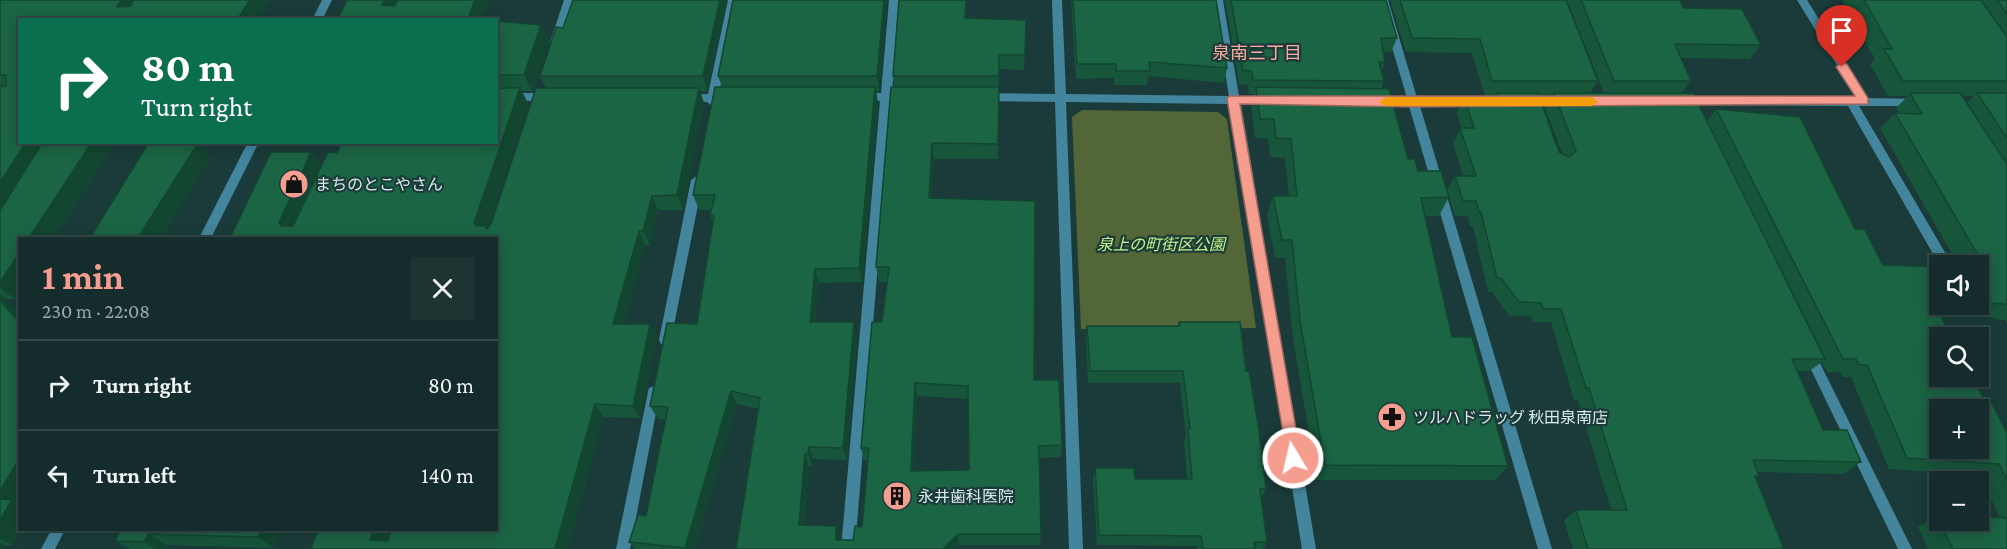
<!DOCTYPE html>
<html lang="en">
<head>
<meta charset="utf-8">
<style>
	:root { --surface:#142c2b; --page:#1d3433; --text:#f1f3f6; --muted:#9da7a9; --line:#334847; --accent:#f59d8f }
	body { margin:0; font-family:"Crimson Pro","Noto Sans JP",serif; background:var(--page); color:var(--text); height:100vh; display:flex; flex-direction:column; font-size:22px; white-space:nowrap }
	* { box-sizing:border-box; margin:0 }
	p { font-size:20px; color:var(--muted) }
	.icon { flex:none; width:33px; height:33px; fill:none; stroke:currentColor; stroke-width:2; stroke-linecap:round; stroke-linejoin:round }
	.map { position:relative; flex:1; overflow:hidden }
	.side { position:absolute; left:18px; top:237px; width:480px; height:294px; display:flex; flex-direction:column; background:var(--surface); border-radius:0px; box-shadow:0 3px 15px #0003,0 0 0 2px var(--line) }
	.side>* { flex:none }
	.banner { position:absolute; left:18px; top:18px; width:480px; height:126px; border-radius:0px; box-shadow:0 3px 15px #0003,0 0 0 2px var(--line); background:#0b6e4f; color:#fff; overflow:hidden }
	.fabs { position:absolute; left:1929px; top:255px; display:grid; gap:12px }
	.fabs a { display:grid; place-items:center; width:60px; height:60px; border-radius:0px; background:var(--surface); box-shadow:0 3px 15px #0003,0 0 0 2px var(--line); font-size:30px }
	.pin { position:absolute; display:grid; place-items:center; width:51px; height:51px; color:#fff; margin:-62px -26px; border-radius:50% 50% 50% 0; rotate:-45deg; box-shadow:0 0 6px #0007 }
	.pin .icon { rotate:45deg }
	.me { position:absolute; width:66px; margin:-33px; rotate:351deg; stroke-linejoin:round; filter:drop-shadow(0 0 4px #0008) }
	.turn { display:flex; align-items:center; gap:21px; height:126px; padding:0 24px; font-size:27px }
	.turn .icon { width:78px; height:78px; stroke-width:2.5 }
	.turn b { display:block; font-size:42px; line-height:51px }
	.round { display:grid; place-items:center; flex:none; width:63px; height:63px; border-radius:0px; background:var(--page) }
	.headline { display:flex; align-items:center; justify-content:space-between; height:102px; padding:0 24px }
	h1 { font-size:36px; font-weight:700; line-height:45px; color:var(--accent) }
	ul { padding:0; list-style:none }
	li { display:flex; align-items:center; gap:18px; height:90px; padding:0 24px; border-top:2px solid var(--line) }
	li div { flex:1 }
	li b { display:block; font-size:22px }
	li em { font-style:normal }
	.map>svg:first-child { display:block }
	.green { fill:#536637 }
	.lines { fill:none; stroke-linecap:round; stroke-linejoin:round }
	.minor { fill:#43859d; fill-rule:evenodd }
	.tertiary { fill:#43859d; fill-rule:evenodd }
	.wall { fill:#17563a; fill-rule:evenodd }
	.shaded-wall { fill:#134630 }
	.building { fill:#1b6444; stroke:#134630; stroke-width:1.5; fill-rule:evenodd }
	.route { fill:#f59d8f; stroke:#9f665d; stroke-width:1.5 }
	.slow { fill:#f59e0b }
	.labels { text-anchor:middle; stroke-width:4.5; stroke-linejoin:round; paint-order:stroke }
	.poi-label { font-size:16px; fill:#d8eae9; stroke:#1a3b39; text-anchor:start }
	.park-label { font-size:16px; font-style:italic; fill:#c6f187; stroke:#1a3b39 }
	.neighbourhood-label { font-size:18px; fill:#fcaa9d; stroke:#1a3b39 }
</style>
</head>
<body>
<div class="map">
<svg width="2007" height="549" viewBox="0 0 2007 549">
	<rect width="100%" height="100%" fill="#1a3b39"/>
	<path class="green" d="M1082 110 1218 112 1227 119 1256 328 1081 329 1072 117Z"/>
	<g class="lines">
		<g class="minor">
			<path d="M564 0H574L560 42 555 46 550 42Z"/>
			<path d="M728 0H738L719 94H729L734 98 733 101 717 102 712 106 707 102 683 101 682 98 683 95 708 94Z"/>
			<path d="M889 0H899L892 93H906L911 97 906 101H891L855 549H841L880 101H861L856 97 861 93H881Z"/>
			<path d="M1052 0H1062L1066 94 1229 96 1213 0H1223L1239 96H1269L1274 100 1269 104H1241L1316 549H1302L1230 104 1066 102 1083 549H1069L1055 102 984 101 979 97 984 93 1055 94Z"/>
			<path d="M1378 0H1388L1417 98H1476L1481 102 1476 106H1420L1552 549H1538L1409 106H1377L1372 102 1377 98H1407Z"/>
			<path d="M1797 0H1807L1868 98 1921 99 1922 102 1921 105 1917 106H1859L1953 266H1940L1848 106 1679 105 1678 102 1679 99 1683 98H1857Z"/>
			<path d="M496 93H549L554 97 549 101H496Z"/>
			<path d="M697 176 703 180 671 340 669 344 665 345 661 344 659 340 691 180Z"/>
			<path d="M1809 348 1813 349 1912 549H1898L1803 353 1805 349Z"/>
			<path d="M654 386 659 388 660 392 630 549H616L648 392 649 388Z"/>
		</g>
		<g class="tertiary">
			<path d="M322 0H332L322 20H312Z"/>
			<path d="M248 142H259L211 238H199Z"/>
			<path d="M51 530H65L55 549H41Z"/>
		</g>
	</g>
	<g class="wall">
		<path d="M0 0H270L258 20H20V142H116L54 238H20V293L16 299H6L20 315 19 503 20 530H21L13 545H4L2 549H0Z"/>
		<path d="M727 0 707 91H700L704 103 683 210H658L650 245H645L624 324H650L657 337 640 418 603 417 568 549H311L496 530V238L322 165 337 153 496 142V21L549 41 532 91H521L528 103 487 229 491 224 546 88 540 76 563 28Z"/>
		<path d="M733 0H887L879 91H876L878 103 862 282 819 283 815 322 857 336 847 460 813 459 812 466H809L804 525 840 537V540H853L862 527 868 460H864L861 448 882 322 887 282H879L876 267 894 87 893 76 967 18 1026 20 1024 70 999 69 998 159H934L931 198 1034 380 1062 445 1061 457 1039 458 1041 534 1040 545H959L736 549 759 409 737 404 695 549H635L629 542 646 516 665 419H658L650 406 697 324 713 223 710 215 712 210H699L693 195 722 87 718 76ZM917 396 968 399 969 470 913 471Z"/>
		<path d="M1071 0H1216L1227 68 1224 83 1149 76 1147 85H1114V78L1076 79Z"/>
		<path d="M1225 0H1386L1397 38 1391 52H1383L1385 63 1381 72 1384 81 1381 89 1408 159 1418 171 1449 197 1439 216H1425L1452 337 1508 466 1495 480H1317L1293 338 1285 258H1275L1267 214 1273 196H1289L1285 158 1270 157 1268 138H1255L1251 106 1254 94H1249L1248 85 1239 84Z"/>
		<path d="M1390 0H1566L1598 81 1590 93H1604L1567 0H1680L1683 8 1761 45 1750 59 1681 58 1691 81 1682 93 1707 121 1716 109 1855 229 1883 265 1940 267V304H1978V266H1959L1880 128 1895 113H1899L1896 108 1908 96H1888L1870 64 1875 59 1842 0H2007V324L2005 320 1994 319 1992 317 1940 315 1983 397 2007 433V549H1928L1918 527 1937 517H2000L1979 475 1889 469 1851 377H1843L1840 372H1827L1822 362 1809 371H1797L1823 430 1861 462 1843 474 1757 472 1759 476 1756 478 1784 549H1573L1564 520 1576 510H1611L1578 400H1574L1551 322H1533L1531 316H1509L1492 292H1488L1473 226H1470L1468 216H1455L1447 190 1455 176H1463L1453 143 1461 128 1457 112 1464 97 1494 98 1495 96H1485L1472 53 1406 52ZM1539 96H1553L1545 108 1562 153 1559 152ZM1962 96H1974L1967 103Z"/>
		<path d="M1179 322 1246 371 1266 489 1261 499 1267 542 1263 549H1198L1197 546 1097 545 1093 479 1095 468 1135 479H1187L1184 441 1186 436 1180 383H1088L1086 339 1087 326H1178Z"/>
		<path d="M121 530H282L274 548 167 545 165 549H130L115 541Z"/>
	</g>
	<g class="shaded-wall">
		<path d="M121 0H141L132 20 117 7Z"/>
		<path d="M250 0H270L258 20H237Z"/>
		<path d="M384 0H401L392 20 382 5Z"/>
		<path d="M475 0H490L482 20H468Z"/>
		<path d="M720 0H727L707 91 703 76Z"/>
		<path d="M884 0H887L879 91 877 76Z"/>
		<path d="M966 0H967L966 33 965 18Z"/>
		<path d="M541 25 549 41 532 91 524 75Z"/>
		<path d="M875 87 878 103 862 282 859 268Z"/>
		<path d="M520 88 528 103 484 237 474 223Z"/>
		<path d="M699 88 704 103 683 210 677 195Z"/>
		<path d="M26 142H51L0 224V183Z"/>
		<path d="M92 142H116L54 238H29Z"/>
		<path d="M184 142H205L202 147 211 157 162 238H138Z"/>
		<path d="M932 143 934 159 930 213 929 198Z"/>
		<path d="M311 152 323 167 292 237 279 223Z"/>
		<path d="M652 196 658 210 650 245 643 231Z"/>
		<path d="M639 231 645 245 621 337 613 324Z"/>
		<path d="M20 252V293L16 299 0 288V282Z"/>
		<path d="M815 269 819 283 814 336 810 322Z"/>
		<path d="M0 295 6 299 20 315V323L0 300Z"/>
		<path d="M854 322 857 336 847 460 843 448Z"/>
		<path d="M650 324 657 337 640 418 633 406Z"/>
		<path d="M915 383 917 396 913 483 911 471Z"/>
		<path d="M731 391 737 404 695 549H685Z"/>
		<path d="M595 404 603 417 568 549H555Z"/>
		<path d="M809 447 813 459 812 466 808 454Z"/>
		<path d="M805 454 809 466 803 536 799 525Z"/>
		<path d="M20 457V530H21L13 545 0 539V491Z"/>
		<path d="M836 526 840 537 839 549 836 540Z"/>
		<path d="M261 530H282L274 548 258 537Z"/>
		<path d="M374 530H390L385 549 370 540Z"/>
		<path d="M148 534 167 545 165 549H157L144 542Z"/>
		<path d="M958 534 959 545 955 549H943Z"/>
		<path d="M0 543 4 545 2 549H0Z"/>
	</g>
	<g class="building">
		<path d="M0 0H121L117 7 131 6 134 0H250L237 20H20V142H26L0 183V86H6V75H0Z"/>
		<path d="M347 0H384L382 5 394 6 398 0H475L468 19 473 20H337Z"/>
		<path d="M573 0H720L703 76H540L556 27 563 28Z"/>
		<path d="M733 0H884L877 76H718Z"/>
		<path d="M899 0H966L965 18 1026 20 1025 55H999V76H893Z"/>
		<path d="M1073 0H1216L1227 68 1149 62 1150 71H1116V64H1077Z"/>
		<path d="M1231 0H1386L1397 38H1381L1385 63 1379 62 1384 81 1253 80 1252 71 1243 70Z"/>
		<path d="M1400 0H1566L1598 81H1492L1480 39 1412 38Z"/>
		<path d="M1581 0H1680L1683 8 1742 9 1761 45 1675 44 1691 81H1614Z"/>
		<path d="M1864 0H1981L2007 37V81H1903L1884 49H1892Z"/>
		<path d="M1997 0H2007V14Z"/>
		<path d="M496 21 541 25 524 75H496Z"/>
		<path d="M715 87H875L859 268 815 269 810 322H854L843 448 809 447 808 454H805L799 525 836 526V540H853L855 526 862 527 869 448H861L872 322H882L889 267H876L891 87H999L998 144 932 143 929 198 1035 201 1034 380H1059L1062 445 1039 446 1041 534H958L943 549H736L760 398 731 391 685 548 629 542 638 515 646 516 668 407 650 406 667 323 697 324 714 216 710 215 715 195H693ZM915 383 968 386 969 470 911 471Z"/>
		<path d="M1256 87 1389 89 1408 159H1415L1418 171H1441L1449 197 1421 198 1452 337H1472L1508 466 1325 465 1300 321 1292 240H1282L1273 196H1297L1291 139 1276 138 1274 119H1260Z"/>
		<path d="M496 88H520L474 223 476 226H484L487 229 491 224 536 88H699L677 195 652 196 643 231H639L613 324H650L633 406 595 404 555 549H311L318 530H374L370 540 388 541 391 530H496V238H230L271 152H311L279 223 281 226H293L328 152 337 153 342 142H496Z"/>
		<path d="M1497 93H1538L1559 152 1569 157 1576 151 1554 93H1693L1825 359H1792L1823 430H1847L1861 462 1753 460 1759 476H1755L1784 549H1588L1576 510H1627L1589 388H1586L1561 309H1543L1541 303 1519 302 1501 278H1497L1481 212H1479L1476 201H1463L1455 176H1476L1460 128H1474L1464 97 1498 98Z"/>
		<path d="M1910 93H1960L2007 164V304L1978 303V268L1986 269 1895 113 1922 114Z"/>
		<path d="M1977 93H2007V138Z"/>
		<path d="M1716 109 1800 117 1855 229 1865 230 1883 265 1940 267V301H1933L1952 338H1940V376H1972L1983 397 1989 398 2007 433V480L1999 464 1907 458 1867 365H1859L1856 359H1843ZM1940 410H1978V448H1940Z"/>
		<path d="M43 142H92L29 238H20V252L0 282V210Z"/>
		<path d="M149 142 198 143 138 238H90Z"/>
		<path d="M0 300 20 323V457L0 491Z"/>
		<path d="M1179 322H1240L1246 371H1249L1259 431 1266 489H1260L1267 542H1254L1255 549H1203L1201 536 1099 535 1095 468H1134L1135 479H1192L1188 429H1190L1183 371H1090L1087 326H1180Z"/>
		<path d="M0 499 12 500 0 520Z"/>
		<path d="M1937 517H1940V520H1978V517L2007 518V549H1953Z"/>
		<path d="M121 530H261L258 537 148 534 144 542 115 541Z"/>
	</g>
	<path class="route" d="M1842 62 1847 64 1868 98V104L1413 107 1240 104 1301 458 1299 463 1293 465 1288 463 1227 99 1229 96H1855L1836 67Z"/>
	<path class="slow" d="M1386 97H1592L1598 102 1592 106H1386L1379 102Z"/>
	<defs>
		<g id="shop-disc" transform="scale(1.5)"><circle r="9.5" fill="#f59d8f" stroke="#1a3b39"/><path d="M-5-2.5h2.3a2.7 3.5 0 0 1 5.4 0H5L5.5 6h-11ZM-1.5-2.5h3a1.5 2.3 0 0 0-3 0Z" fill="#111"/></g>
		<g id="pharmacy-disc" transform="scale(1.5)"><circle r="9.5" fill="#f59d8f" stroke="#1a3b39"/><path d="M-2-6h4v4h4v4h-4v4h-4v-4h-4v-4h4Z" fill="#111"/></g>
		<g id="building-disc" transform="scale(1.5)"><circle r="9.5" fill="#f59d8f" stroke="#1a3b39"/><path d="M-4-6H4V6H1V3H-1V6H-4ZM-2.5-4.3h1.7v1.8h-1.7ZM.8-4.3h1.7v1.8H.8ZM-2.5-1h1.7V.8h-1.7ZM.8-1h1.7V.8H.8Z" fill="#111"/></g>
	</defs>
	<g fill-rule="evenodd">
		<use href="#shop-disc" x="294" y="184"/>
		<use href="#pharmacy-disc" x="1392" y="417"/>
		<use href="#building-disc" x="897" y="496"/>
	</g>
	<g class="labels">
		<g class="poi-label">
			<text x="315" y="190">まちのとこやさん</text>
			<text x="1413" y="423">ツルハドラッグ 秋田泉南店</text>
			<text x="918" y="502">永井歯科医院</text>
		</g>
		<g class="park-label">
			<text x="1161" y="250">泉上の町街区公園</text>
		</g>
		<g class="neighbourhood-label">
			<text x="1257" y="59">泉南三丁目</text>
		</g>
	</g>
</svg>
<div class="fabs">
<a><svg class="icon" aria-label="sound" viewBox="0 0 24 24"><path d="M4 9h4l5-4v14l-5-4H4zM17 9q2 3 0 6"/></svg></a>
<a><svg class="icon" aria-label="search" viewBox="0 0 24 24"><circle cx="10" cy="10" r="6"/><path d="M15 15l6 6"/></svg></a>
<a>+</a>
<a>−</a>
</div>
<div class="pin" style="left:1842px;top:67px;background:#d93025"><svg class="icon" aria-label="arrive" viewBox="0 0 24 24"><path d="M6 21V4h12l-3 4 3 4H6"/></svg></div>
<svg class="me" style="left:1293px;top:458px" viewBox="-20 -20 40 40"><circle r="17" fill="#f59d8f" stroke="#fff" stroke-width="3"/><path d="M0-11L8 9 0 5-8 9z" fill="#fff"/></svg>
<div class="banner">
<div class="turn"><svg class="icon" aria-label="right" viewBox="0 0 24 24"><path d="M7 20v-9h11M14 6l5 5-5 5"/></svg><div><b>80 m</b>Turn right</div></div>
</div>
<section class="side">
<div class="headline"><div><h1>1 min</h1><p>230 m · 22:08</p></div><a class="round"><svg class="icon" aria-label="close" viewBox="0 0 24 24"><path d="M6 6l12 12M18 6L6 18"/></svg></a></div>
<ul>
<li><svg class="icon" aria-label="right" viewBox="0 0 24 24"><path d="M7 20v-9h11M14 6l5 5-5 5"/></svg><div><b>Turn right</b></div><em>80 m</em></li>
<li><svg class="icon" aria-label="left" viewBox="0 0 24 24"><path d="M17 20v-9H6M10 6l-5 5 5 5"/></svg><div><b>Turn left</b></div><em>140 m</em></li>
</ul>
</section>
</div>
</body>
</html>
